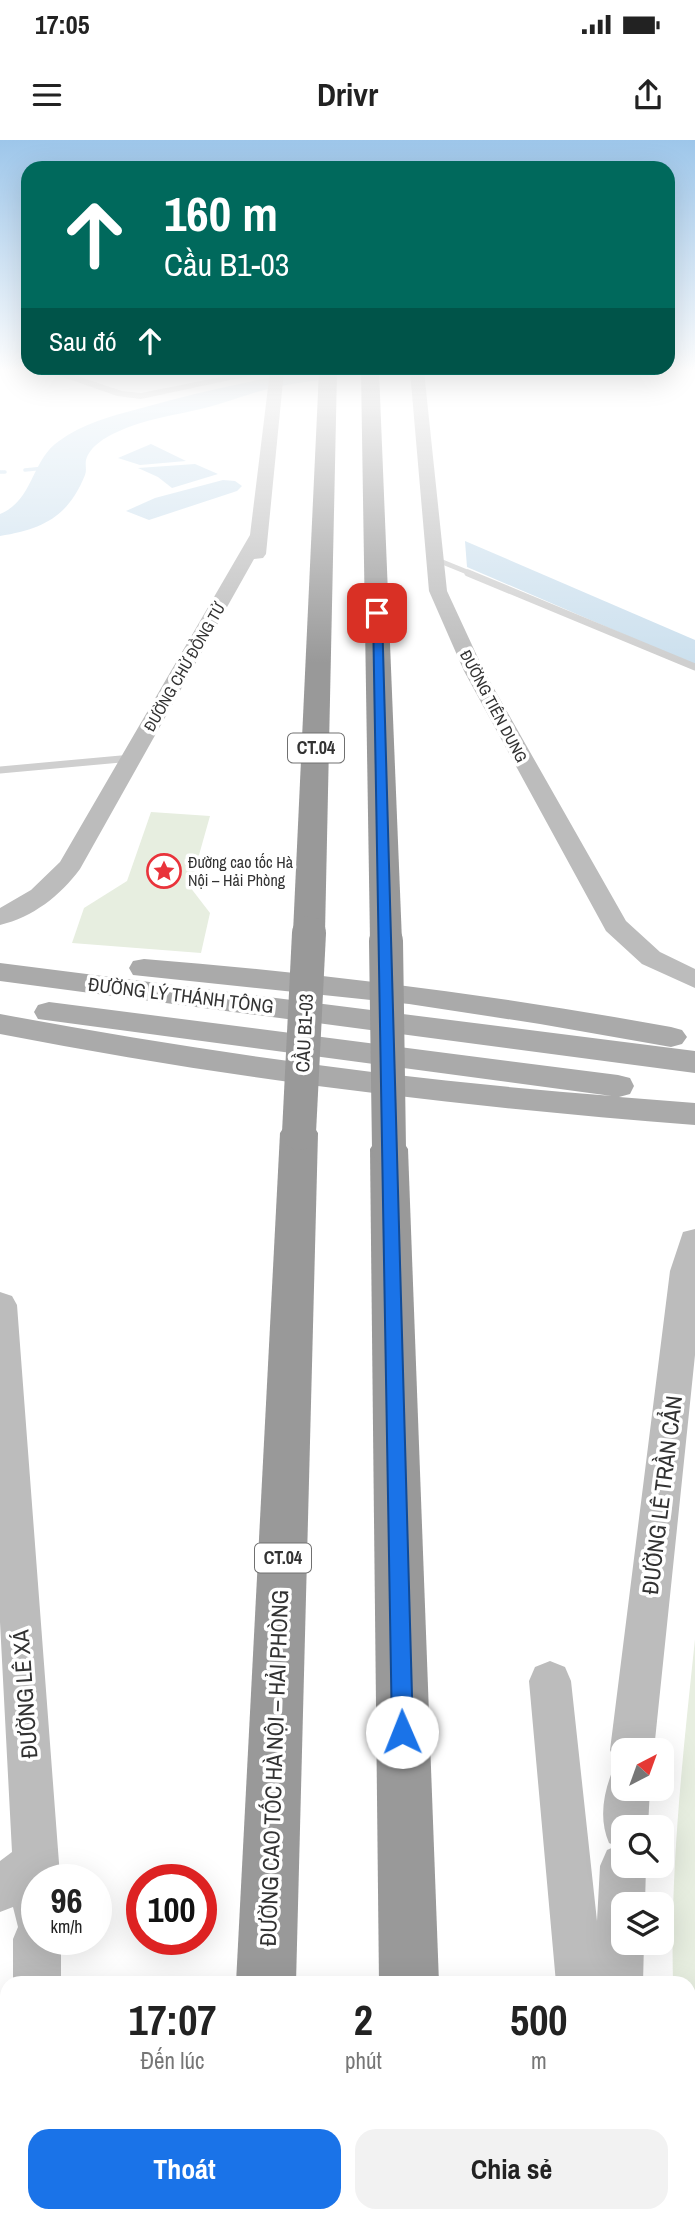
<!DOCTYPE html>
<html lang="vi">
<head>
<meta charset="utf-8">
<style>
	:root { --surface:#fff; --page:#f2f2f2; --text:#222; --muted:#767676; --accent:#1a73e8 }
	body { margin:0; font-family:"Archivo Narrow",sans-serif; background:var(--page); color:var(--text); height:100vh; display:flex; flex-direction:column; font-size:26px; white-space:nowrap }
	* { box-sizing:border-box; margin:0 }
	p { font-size:23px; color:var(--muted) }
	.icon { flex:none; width:38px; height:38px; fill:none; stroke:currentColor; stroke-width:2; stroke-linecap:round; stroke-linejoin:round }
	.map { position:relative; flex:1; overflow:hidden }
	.sheet { position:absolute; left:0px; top:1836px; width:696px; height:247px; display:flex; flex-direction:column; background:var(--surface); border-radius:21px 21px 0 0; box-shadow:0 7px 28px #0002 }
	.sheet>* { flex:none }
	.top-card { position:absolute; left:21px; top:21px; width:654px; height:214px; border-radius:21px; box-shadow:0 7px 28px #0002; background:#00695c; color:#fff; overflow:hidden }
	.needle { width:46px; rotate:41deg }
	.tools { position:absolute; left:611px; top:1598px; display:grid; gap:14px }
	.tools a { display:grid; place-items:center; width:63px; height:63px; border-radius:14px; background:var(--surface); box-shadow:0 7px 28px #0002; font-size:35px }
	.speed { position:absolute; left:21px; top:1724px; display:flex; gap:14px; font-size:35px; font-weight:700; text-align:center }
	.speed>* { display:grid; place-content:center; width:91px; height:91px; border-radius:50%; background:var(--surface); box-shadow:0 7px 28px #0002; line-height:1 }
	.speed small { font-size:18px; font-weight:400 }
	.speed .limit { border:10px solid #d22; background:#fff; color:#111 }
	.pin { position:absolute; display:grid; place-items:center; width:60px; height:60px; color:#fff; margin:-30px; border-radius:14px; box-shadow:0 4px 10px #0006 }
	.me { position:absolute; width:77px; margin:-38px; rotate:359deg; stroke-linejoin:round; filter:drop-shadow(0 0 5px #0008) }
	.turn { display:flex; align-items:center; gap:24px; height:147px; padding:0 28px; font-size:32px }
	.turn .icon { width:91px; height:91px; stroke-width:2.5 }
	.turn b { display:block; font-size:49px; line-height:60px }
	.then { display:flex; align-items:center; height:66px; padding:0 28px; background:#0003; gap:14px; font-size:26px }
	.eta { display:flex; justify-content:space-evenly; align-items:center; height:119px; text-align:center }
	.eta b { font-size:42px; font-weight:800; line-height:49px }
	.action { display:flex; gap:14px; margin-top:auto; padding:14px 28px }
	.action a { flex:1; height:80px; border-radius:21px; background:var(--accent); color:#fff; font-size:28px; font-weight:800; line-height:80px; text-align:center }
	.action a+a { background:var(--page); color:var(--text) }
	.status { display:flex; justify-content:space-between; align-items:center; height:49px; padding:0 35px; background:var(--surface); direction:ltr }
	.status svg { height:19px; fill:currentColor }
	header { display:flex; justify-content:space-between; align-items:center; height:91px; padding:0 28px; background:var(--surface); font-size:32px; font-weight:800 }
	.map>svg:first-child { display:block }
	.green { fill:#e7eee0 }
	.water { fill:#cce0ee }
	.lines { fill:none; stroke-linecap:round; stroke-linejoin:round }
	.stream { stroke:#cce0ee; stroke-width:3.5 }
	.lane-far1 { stroke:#cfcfcf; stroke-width:5 }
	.lane { stroke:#cfcfcf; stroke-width:7 }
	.street { fill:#cfcfcf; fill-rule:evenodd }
	.secondary { fill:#bcbcbc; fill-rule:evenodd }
	.primary { fill:#aaa; fill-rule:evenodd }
	.highway { fill:#999; fill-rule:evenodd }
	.highway-bridge { stroke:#999; stroke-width:34 }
	.route { fill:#1a73e8; stroke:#114b97; stroke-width:2 }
	.labels { text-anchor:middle; stroke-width:7; stroke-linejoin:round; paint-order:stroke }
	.far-street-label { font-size:16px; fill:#323232; stroke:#fff }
	.far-poi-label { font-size:16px; fill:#323232; stroke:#fff; text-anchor:start }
	.shield { fill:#fff; stroke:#707070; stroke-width:2 }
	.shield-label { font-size:18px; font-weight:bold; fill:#323232 }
	.street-label { font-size:19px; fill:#323232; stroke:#fff }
	.near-street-label { font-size:23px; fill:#323232; stroke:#fff }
</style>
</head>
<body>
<div class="status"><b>17:05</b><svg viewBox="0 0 49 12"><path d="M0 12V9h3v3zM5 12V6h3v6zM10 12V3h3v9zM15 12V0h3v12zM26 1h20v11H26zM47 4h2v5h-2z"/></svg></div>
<header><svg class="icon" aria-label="menu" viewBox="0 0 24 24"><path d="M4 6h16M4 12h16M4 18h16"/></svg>Drivr<svg class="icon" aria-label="share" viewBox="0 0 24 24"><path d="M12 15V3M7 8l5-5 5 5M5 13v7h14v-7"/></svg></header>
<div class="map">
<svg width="695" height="2082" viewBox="0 0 695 2082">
	<rect width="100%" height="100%" fill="#fff"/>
	<g class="green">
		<path d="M151 672 210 676 190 747 210 773 201 813 72 803 84 768 127 741Z"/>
		<path d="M695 1499V2082H678V2076H690V1843H673C670 1728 683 1613 695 1499Z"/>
	</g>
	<g class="water">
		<path d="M306 231H392C354 237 314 239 276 247 253 252 228 262 205 268 176 275 144 279 117 292 106 297 90 306 86 320 85 325 87 330 85 335 68 377 43 389 0 396V374C34 360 31 320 59 301 82 284 111 276 138 269 194 253 249 241 306 231Z"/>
		<path d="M151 304 186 321 140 325 118 318Z"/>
		<path d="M195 324 218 334 172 348 158 337 138 328Z"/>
		<path d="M223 340 235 341 242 346 237 351 149 380 126 371 155 358Z"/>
		<path d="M465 401 695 500V525L467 427Z"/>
	</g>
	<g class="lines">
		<g class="stream">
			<path d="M25 330 45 328"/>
			<path d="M0 332H5"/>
		</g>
		<path class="lane-far1" d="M435 419 472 434"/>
		<g class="lane">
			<path d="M468 433 695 527"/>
			<path d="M0 630 132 618"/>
		</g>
		<path class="street" d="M46 231H62L122 251 141 253 251 231H272L141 259 117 256Z"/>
		<g class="secondary">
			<path d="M270 231H284L266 414 263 418 254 419 80 729C60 756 33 777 0 785V768L31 750 60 722 250 395Z"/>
			<path d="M410 231H424L447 451 484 531 626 781 660 812 695 829V848L642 824 606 791 464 531 429 451Z"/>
			<path d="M695 1089V1215L654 1610H623V1648H650L648 1687H623V1726H646L645 1764H623V1802H644L643 1843H556L529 1541 535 1527 550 1521 565 1527 571 1541 597 1781 600 1726 607 1710 616 1706 609 1703C599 1680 603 1655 612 1632L623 1628 617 1625 610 1610 670 1131 683 1092Z"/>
			<path d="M0 1152 12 1156 17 1165 59 1723 60 1740H37V1799H61V1843H13V1799L18 1787 13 1767 0 1772V1721L12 1712 0 1482Z"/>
			<path d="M10 2076H87L86 2082H10Z"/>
			<path d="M576 2076H654V2082H577Z"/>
		</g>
		<g class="primary">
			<path d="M144 819C321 833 496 855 671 887L682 890 687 897 682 904 671 907 540 884 409 864 133 835 129 828 133 821Z"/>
			<path d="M0 823 695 911V933L0 841Z"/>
			<path d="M49 862 618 935 630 938 634 946 630 954 619 957 695 963V985C461 967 230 939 0 894V874C202 912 406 940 612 956L38 879 34 872 38 865Z"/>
		</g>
		<g class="highway">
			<path d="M319 231H337L325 793 320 800 309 803 298 800 293 793Z"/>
			<path d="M361 231H379L402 801 397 808 386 811 375 808 370 801Z"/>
			<path d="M299 980 312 984 318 993 296 1843H236L280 993 286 984Z"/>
			<path d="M389 996 402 1000 408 1009 439 1843H379L370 1009 376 1000Z"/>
			<rect x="224" y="2076" width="66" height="6"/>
			<rect x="381" y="2076" width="66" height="6"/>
		</g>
		<g class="highway-bridge">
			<path d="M386 801 389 1009"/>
			<path d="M299 993 309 793"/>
		</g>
	</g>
	<linearGradient id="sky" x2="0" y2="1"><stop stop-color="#9dc6ea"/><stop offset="0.44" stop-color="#fff"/><stop offset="1" stop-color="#fff" stop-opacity="0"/></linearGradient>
	<rect width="695" height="523" fill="url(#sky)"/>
	<path class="route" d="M377 470 382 473 413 1592 410 1600 402 1603 395 1600 392 1592 373 473Z"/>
	<defs>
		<g id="sight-ring" transform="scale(1.75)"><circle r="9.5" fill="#fff" stroke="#e9333b" stroke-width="1.5"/><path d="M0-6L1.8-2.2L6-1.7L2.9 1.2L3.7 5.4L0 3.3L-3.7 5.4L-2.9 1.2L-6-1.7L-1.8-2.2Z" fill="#e9333b"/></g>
	</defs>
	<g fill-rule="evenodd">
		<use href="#sight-ring" x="164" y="731"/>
	</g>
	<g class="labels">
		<g class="far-street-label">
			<text transform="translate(184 527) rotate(-60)" y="6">ĐƯỜNG CHỬ ĐỒNG TỬ</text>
			<text transform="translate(494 566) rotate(62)" y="6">ĐƯỜNG TIÊN DUNG</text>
		</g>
		<g class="far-poi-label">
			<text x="188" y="728">Đường cao tốc Hà<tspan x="188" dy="18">Nội – Hải Phòng</tspan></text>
		</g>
		<g class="shield">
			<rect x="288" y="593.5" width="56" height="29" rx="5"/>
			<rect x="255" y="1403.5" width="56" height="29" rx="5"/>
		</g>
		<g class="shield-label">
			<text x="316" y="614">CT.04</text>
			<text x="283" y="1424">CT.04</text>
		</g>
		<g class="street-label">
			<text transform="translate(181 855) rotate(7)" y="7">ĐƯỜNG LÝ THÁNH TÔNG</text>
			<text transform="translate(304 893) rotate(-87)" y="7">CẦU B1-03</text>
		</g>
		<g class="near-street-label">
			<text transform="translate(662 1355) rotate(-83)" y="8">ĐƯỜNG LÊ TRẦN CẨN</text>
			<text transform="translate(25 1554) rotate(-94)" y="8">ĐƯỜNG LÊ XÁ</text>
			<text transform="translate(274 1628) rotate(-88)" y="8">ĐƯỜNG CAO TỐC HÀ NỘI – HẢI PHÒNG</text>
		</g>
	</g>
</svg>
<div class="tools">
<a><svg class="needle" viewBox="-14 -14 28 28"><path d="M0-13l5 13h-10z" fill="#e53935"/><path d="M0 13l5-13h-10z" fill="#767676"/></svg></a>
<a><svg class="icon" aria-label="search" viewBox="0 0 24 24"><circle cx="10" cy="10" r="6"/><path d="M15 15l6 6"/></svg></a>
<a><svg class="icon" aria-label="layers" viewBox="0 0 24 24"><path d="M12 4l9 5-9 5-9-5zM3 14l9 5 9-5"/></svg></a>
</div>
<div class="speed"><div>96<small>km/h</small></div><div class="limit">100</div></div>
<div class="pin" style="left:377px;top:473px;background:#d93025"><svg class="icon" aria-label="arrive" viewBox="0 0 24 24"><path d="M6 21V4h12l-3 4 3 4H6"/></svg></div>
<svg class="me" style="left:402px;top:1592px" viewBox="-20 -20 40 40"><circle r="19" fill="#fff"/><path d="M0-13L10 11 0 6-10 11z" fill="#1a73e8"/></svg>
<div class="top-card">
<div class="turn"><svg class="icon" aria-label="ahead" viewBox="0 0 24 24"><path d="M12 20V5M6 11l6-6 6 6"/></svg><div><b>160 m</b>Cầu B1-03</div></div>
<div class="then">Sau đó<svg class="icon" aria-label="ahead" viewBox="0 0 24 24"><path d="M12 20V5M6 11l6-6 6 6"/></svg></div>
</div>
<section class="sheet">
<div class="eta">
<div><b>17:07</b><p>Đến lúc</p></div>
<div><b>2</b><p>phút</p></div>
<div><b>500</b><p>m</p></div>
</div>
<div class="action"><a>Thoát</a><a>Chia sẻ</a></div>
</section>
</div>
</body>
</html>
